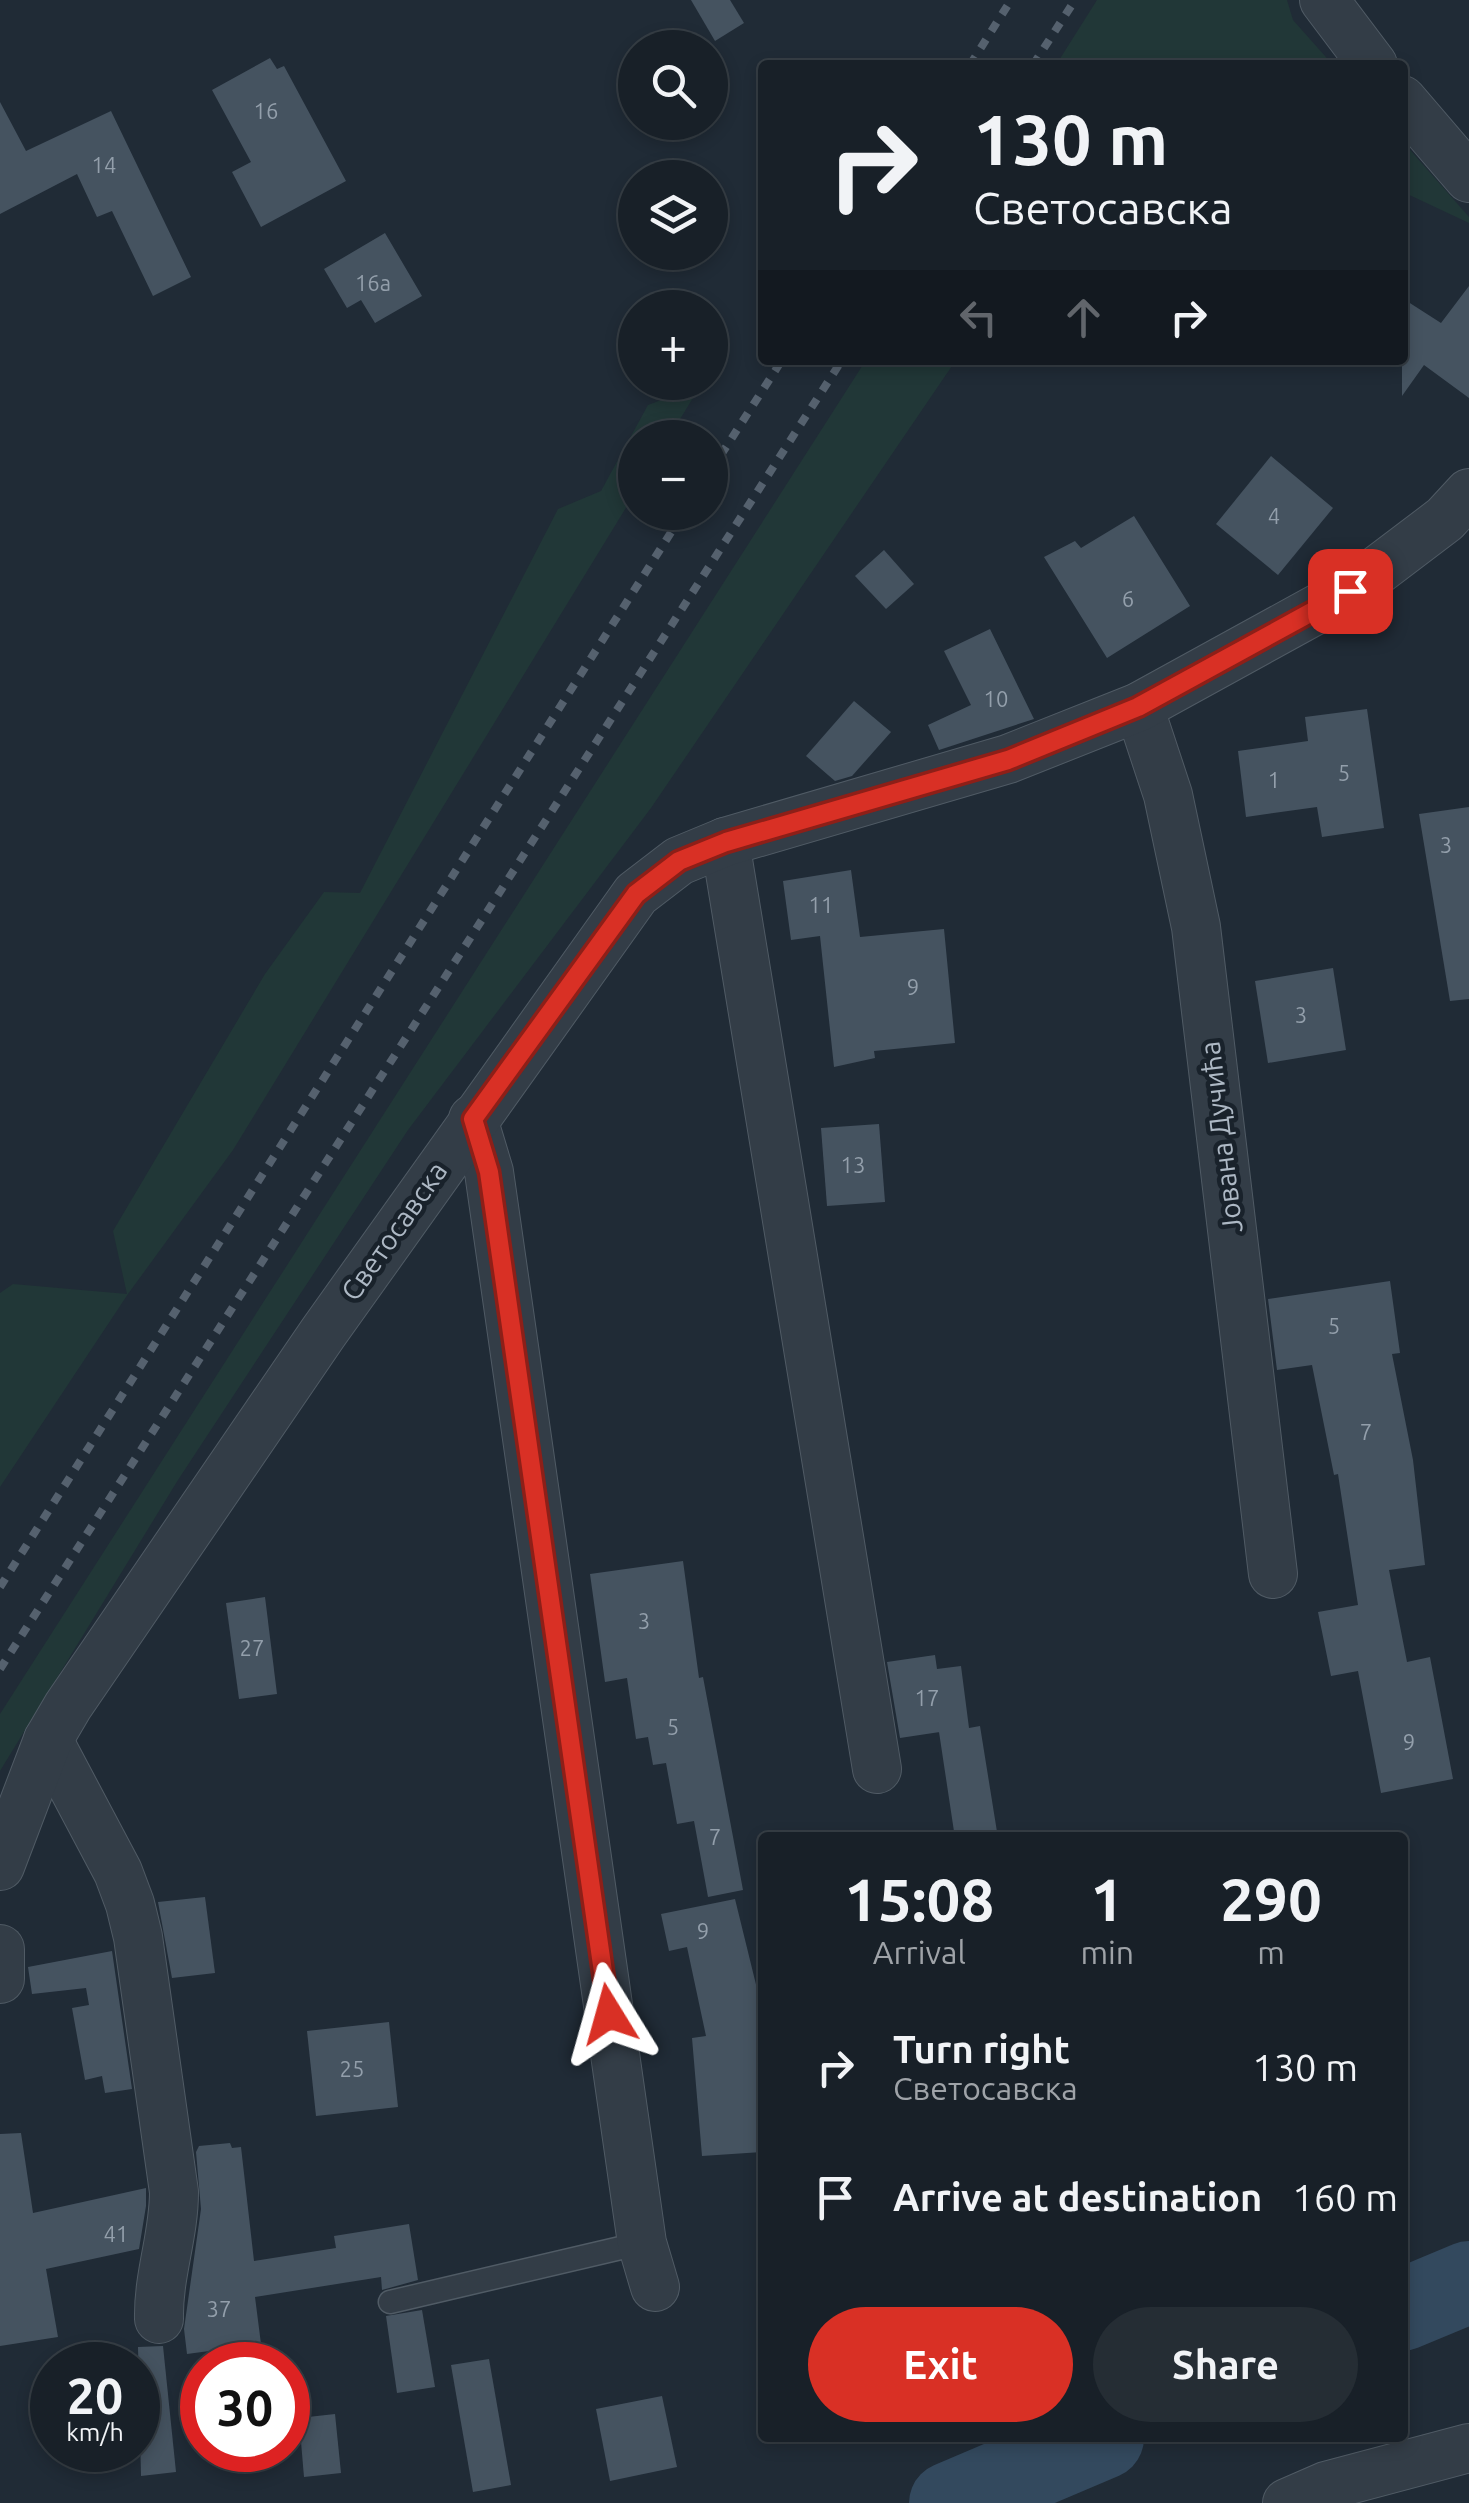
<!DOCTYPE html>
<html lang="en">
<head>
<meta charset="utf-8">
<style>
	:root { --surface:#182028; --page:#252d34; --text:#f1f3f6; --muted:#9fa3a8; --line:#363e45; --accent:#d93025 }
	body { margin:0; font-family:Ubuntu,sans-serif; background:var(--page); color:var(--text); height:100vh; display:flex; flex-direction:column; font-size:38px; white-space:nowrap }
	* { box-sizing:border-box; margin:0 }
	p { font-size:32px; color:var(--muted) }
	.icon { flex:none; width:55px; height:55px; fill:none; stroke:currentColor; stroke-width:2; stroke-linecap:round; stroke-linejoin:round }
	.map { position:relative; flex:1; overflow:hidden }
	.panel { position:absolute; left:758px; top:1832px; width:650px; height:610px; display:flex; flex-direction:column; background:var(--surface); border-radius:10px; box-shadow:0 5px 15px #0003,0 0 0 2px var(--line) }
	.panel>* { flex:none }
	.banner { position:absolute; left:758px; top:60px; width:650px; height:305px; border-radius:10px; box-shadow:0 5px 15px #0003,0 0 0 2px var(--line); background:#182028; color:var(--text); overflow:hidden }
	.controls { position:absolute; left:618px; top:30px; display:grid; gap:20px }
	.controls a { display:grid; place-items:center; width:110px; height:110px; border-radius:50%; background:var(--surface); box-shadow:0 5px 15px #0003,0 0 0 2px var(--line); font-size:50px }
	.speed { position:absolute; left:30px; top:2342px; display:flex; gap:20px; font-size:50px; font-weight:700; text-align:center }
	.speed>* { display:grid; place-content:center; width:130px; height:130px; border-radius:50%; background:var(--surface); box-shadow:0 5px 15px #0003,0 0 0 2px var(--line); line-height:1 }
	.speed small { font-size:25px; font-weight:400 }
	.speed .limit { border:15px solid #d22; background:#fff; color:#111 }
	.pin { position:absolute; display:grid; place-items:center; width:85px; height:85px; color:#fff; margin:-42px; border-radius:20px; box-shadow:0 5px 15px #0006 }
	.me { position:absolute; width:110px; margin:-55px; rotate:352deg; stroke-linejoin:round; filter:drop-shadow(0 0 8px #0008) }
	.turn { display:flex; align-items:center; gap:35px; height:210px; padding:0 50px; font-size:45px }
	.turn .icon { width:130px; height:130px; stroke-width:2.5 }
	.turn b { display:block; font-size:70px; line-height:85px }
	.lanes { display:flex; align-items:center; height:95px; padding:0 50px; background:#0003; justify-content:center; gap:50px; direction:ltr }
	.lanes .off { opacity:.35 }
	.eta { display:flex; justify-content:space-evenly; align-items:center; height:170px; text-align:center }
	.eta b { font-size:60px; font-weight:700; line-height:70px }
	.button { display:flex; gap:20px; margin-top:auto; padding:20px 50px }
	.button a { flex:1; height:115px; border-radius:60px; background:var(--accent); color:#fff; font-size:40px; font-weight:700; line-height:115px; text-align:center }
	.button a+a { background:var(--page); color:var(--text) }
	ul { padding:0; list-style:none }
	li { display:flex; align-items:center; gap:30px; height:130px; padding:0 50px }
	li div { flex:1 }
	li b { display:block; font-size:38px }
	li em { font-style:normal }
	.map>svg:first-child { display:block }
	.green { fill:#213737 }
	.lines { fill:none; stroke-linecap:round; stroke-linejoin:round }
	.river { stroke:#33495e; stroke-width:82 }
	.building { fill:#455360 }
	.lane-casing { stroke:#505b65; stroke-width:25 }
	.street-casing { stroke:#505b65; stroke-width:50 }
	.lane { stroke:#333d47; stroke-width:22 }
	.street { stroke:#333d47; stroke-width:48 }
	.rail { stroke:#55616e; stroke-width:8; stroke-dasharray:10 10; stroke-linecap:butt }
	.route-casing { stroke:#8d1f18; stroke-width:25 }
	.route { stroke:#d93025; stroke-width:18 }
	.labels { text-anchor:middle; stroke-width:9; stroke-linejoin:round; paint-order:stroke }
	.number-label { font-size:22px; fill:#939fab }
	.street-label { font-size:28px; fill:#adb8c4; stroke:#19222b }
</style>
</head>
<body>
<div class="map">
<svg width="1469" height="2503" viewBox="0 0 1469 2503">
	<rect width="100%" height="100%" fill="#202b36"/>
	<g class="green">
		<path d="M1097 0H1287L1293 20 1333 65H1056Z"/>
		<path d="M1403 142 1469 217V223L1403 192Z"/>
		<path d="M866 360H956L651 808 408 1130 178 1480 0 1771V1714Z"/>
		<path d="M701 385 669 437 635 438V493L233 1150 128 1294 0 1487V1293L13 1284 127 1294 113 1231 265 974 324 892 360 893 558 509 601 491 648 405Z"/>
	</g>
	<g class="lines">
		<g class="river">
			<path d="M1402 2310 1469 2282"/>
			<path d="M950 2503 1103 2438"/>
		</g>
	</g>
	<g class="building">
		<path d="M691 0H730L744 23 715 41Z"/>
		<path d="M270 58 277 69 284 66 346 181 261 227 232 172 251 162 212 90Z"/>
		<path d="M0 102 26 151 111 111 191 277 153 296 112 211 97 217 77 174 0 214Z"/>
		<path d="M385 233 422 296 375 323 361 300 347 308 324 269Z"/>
		<path d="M1469 286V398L1424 365 1402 396V298L1441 323Z"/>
		<path d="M1271 456 1333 508 1278 575 1216 524Z"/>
		<path d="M1134 516 1190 606 1107 658 1044 557 1075 541 1081 548Z"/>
		<path d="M884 550 914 584 886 609 855 576Z"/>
		<path d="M990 629 1034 719 939 750 928 725 971 705 944 651Z"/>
		<path d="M854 701 891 732 852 776 835 781 806 756Z"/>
		<path d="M1367 709 1384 828 1322 837 1317 807 1246 817 1238 751 1308 741 1305 717Z"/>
		<path d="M1469 807V999L1450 1001 1419 814Z"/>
		<path d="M851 870 860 937 944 929 955 1043 874 1051 875 1058 834 1067 820 936 791 940 783 881Z"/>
		<path d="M1333 968 1346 1050 1268 1063 1255 981Z"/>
		<path d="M879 1124 885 1202 827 1206 821 1128Z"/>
		<path d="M1390 1281 1400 1353 1392 1354 1413 1460 1425 1565 1389 1570 1407 1662 1430 1657 1453 1779 1381 1793 1358 1671 1331 1676 1318 1612 1358 1605 1338 1474 1334 1475 1312 1365 1277 1370 1268 1299Z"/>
		<path d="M683 1561 699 1678 703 1677 743 1890 708 1897 694 1821 677 1824 666 1763 653 1765 648 1737 636 1739 627 1678 605 1682 590 1574Z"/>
		<path d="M265 1597 277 1694 239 1699 226 1603Z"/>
		<path d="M935 1655 937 1669 961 1666 969 1728 980 1726 998 1838H955L939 1732 953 1730 900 1738 887 1662Z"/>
		<path d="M205 1897 215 1973 172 1978 158 1902Z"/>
		<path d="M735 1899 762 2009V2152L702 2156 692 2038 706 2036 687 1947 669 1951 661 1914Z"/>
		<path d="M112 1951 132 2089 105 2093 102 2076 85 2080 72 2008 89 2005 86 1988 32 1994 28 1967Z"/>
		<path d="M389 2022 398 2107 316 2116 307 2031Z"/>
		<path d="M21 2133 33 2213 146 2188V2206L139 2249 46 2269 58 2337 0 2346V2134Z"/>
		<path d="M230 2143 232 2148 241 2147 254 2261 336 2248 334 2236 409 2224 418 2280 382 2290 381 2277 255 2297 261 2344 187 2354 184 2329 201 2209 196 2152 199 2146Z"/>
		<path d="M422 2310 435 2387 397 2393 386 2316Z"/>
		<path d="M163 2346 176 2472 141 2476 138 2347Z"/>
		<path d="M489 2359 511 2485 473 2492 451 2365Z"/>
		<path d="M662 2396 677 2467 610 2481 596 2409Z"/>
		<path d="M335 2414 341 2473 304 2477 299 2418Z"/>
	</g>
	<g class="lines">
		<g class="lane-casing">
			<path id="lane" d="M390 2302 642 2243"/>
		</g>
		<g class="street-casing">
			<g id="street">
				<path d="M1324 0 1373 65"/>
				<path d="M1402 100 1469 178"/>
				<path d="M1139 707 1168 795 1196 927 1273 1574"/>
				<path d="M725 842 877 1769"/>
				<path d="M473 1119 489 1172 642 2243 655 2287"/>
				<path d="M48 1740 118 1872 130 1904 138 1937 174 2192C174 2236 158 2275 159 2319"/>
				<path d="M0 1866 48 1740 68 1706 323 1333 636 894 679 861 725 842 1008 759 1139 707 1350 591 1445 519 1469 493"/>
				<path d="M0 1949V1979"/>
				<path d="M1287 2503 1326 2486 1469 2448"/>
			</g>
		</g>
		<use href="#lane" class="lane"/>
		<use href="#street" class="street"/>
		<g class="rail">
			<path d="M970 65 1011 0"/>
			<path d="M1033 65 1075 0"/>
			<path d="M710 472 782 360"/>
			<path d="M0 1587 684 512"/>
			<path d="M0 1669 842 360"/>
		</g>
	</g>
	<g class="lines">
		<g class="route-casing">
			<path id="route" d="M609 2014 489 1172 473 1119 636 894 679 861 726 842 1008 760 1138 707 1350 591"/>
		</g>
		<use href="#route" class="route"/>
	</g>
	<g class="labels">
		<g class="number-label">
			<text x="266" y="119">16</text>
			<text x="104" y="173">14</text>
			<text x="373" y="291">16a</text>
			<text x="1274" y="524">4</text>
			<text x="1128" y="607">6</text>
			<text x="996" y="707">10</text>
			<text x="1344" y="781">5</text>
			<text x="1274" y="788">1</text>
			<text x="1446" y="853">3</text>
			<text x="821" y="913">11</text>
			<text x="913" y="995">9</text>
			<text x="1301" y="1023">3</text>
			<text x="853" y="1173">13</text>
			<text x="1334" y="1334">5</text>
			<text x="1366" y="1440">7</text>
			<text x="644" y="1629">3</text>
			<text x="252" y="1656">27</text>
			<text x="927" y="1706">17</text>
			<text x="673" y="1735">5</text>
			<text x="1409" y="1750">9</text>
			<text x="715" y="1845">7</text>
			<text x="703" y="1939">9</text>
			<text x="352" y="2077">25</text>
			<text x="116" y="2242">41</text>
			<text x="219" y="2317">37</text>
		</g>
		<g class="street-label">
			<text transform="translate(1221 1137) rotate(-97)" y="10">Јована Дучића</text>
			<text transform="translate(394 1231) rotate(-55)" y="10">Светосавска</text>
		</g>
	</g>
</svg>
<div class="controls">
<a><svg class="icon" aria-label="search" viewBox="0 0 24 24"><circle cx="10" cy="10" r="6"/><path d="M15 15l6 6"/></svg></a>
<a><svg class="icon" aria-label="layers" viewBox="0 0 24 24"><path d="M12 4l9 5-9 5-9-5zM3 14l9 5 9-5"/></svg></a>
<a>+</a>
<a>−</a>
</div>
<div class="speed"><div>20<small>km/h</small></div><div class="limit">30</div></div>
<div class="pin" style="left:1350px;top:591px;background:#d93025"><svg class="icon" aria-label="arrive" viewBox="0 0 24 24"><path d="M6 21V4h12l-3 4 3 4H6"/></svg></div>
<svg class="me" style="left:609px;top:2014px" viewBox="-20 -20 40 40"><path d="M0-17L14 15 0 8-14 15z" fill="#d93025" stroke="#fff" stroke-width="4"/></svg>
<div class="banner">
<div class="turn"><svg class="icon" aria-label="right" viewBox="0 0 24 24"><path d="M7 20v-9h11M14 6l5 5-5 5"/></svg><div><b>130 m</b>Светосавска</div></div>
<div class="lanes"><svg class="icon off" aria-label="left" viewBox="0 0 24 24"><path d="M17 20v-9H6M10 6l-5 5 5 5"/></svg><svg class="icon off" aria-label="ahead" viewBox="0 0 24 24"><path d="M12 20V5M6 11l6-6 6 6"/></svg><svg class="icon" aria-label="right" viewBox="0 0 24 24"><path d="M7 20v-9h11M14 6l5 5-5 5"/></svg></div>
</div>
<section class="panel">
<div class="eta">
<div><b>15:08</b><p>Arrival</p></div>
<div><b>1</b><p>min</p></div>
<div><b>290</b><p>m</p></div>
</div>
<ul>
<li><svg class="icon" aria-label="right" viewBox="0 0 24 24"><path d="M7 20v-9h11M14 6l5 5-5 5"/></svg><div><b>Turn right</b><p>Светосавска</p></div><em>130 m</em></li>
<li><svg class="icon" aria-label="arrive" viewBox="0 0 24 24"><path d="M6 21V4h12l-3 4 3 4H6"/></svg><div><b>Arrive at destination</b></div><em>160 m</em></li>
</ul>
<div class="button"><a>Exit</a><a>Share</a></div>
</section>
</div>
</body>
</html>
